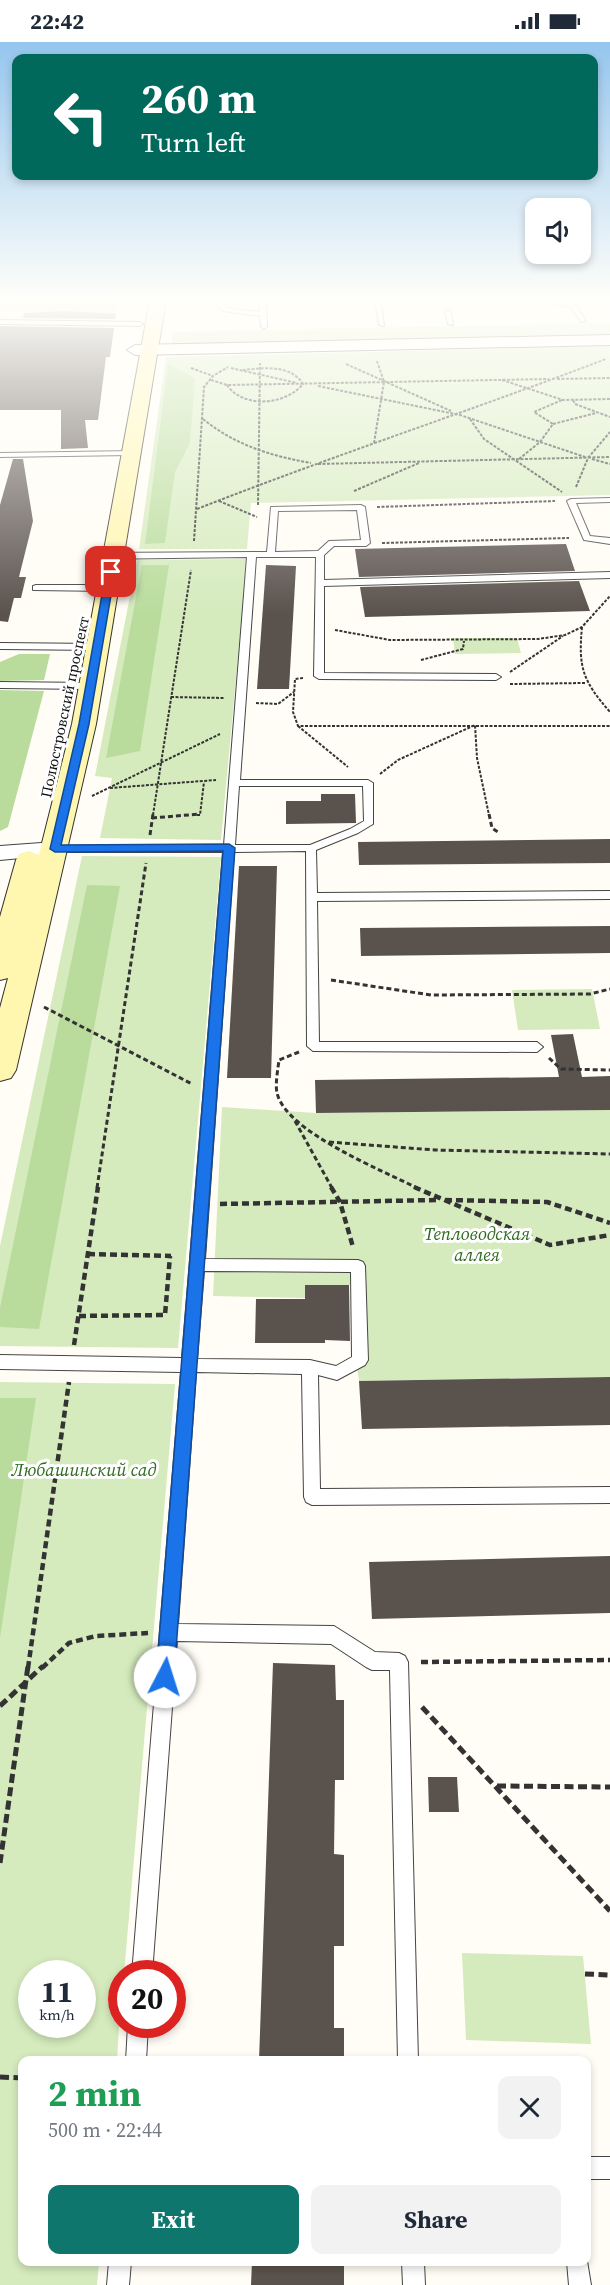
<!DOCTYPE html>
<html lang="en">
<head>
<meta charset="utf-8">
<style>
	:root { --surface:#fff; --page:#f2f2f3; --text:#1f2937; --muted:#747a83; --accent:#0f766e }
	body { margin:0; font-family:"Source Serif 4",serif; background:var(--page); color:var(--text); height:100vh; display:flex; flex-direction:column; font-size:22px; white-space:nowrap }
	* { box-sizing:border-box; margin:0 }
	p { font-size:20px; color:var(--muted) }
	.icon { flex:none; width:33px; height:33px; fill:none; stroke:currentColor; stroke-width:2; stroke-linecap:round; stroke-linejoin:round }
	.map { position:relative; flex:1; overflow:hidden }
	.details { position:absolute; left:18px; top:2014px; width:573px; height:210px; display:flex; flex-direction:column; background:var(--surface); border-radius:12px; box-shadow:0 3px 9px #0003 }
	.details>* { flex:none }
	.hud { position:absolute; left:12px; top:12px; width:586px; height:126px; border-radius:12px; box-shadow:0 3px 9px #0003; background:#00695c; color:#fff; overflow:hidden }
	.fabs { position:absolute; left:525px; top:156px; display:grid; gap:12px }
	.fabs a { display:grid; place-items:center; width:66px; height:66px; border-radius:12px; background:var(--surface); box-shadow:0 3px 9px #0003; font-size:30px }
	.speed { position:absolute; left:18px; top:1918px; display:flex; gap:12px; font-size:30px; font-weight:700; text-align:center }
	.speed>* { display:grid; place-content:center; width:78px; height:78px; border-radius:50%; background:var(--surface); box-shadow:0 3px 9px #0003; line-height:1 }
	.speed small { font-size:15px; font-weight:400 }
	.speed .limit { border:9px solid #d22; background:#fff; color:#111 }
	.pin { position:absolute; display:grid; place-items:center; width:51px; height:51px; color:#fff; margin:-26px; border-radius:12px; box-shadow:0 3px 9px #0006 }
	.me { position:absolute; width:66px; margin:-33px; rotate:5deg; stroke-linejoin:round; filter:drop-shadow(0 0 4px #0008) }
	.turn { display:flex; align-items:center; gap:21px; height:126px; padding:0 30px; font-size:27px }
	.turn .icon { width:78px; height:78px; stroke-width:2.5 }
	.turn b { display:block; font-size:42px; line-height:51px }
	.round { display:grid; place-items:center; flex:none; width:63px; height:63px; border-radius:12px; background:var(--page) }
	.headline { display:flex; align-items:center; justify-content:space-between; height:102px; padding:0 30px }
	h1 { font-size:36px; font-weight:700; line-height:45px; color:#1e9e55 }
	.cta { display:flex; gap:12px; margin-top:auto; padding:12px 30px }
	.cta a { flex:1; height:69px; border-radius:12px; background:var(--accent); color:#fff; font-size:24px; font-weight:700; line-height:69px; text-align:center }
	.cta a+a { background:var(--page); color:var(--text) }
	.status { display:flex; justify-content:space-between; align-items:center; height:42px; padding:0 30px; background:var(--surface); direction:ltr }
	.status svg { height:16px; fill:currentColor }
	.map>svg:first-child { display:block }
	.green { fill:#d5ebbd; fill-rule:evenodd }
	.forest { fill:#b9dc9c }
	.building { fill:#5a524d }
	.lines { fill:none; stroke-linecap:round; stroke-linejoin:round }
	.service-casing { stroke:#444; stroke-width:2 }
	.minor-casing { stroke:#444; stroke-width:2 }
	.tertiary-casing { stroke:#444; stroke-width:2 }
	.secondary-casing { stroke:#333; stroke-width:2 }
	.path-far3 { stroke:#333; stroke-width:2; stroke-dasharray:3 1.5; stroke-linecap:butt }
	.path-far2 { stroke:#333; stroke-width:3; stroke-dasharray:5 3; stroke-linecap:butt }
	.path-far1 { stroke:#333; stroke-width:4.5; stroke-dasharray:7 4; stroke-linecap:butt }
	.path { stroke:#333; stroke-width:5; stroke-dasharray:9 4.5; stroke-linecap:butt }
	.service { fill:#fff; fill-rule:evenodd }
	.minor { fill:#fff; fill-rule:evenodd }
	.tertiary { fill:#fff; fill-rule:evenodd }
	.secondary { fill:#fff6b0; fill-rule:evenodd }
	.route { fill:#1a73e8; stroke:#114b97; stroke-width:1.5 }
	.labels { text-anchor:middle; stroke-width:6; stroke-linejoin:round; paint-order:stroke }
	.far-street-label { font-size:15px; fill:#111; stroke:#fff }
	.park-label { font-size:18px; font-style:italic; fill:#2f6b1f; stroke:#fff }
</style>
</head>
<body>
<div class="status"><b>22:42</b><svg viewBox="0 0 49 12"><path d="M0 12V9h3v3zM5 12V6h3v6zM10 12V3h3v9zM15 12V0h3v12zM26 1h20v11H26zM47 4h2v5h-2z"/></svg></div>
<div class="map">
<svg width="610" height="2243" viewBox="0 0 610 2243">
	<rect width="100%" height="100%" fill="#fffdf5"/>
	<g class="green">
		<path d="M8 258H119L116 272 0 268V265Z"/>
		<path d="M610 281V296L171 304 173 290Z"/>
		<path d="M610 304V453L251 461 247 507H139L166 315Z"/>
		<path d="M247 517 221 798 100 796 112 736 95 734 137 518Z"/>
		<path d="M453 596H517L521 611 455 612Z"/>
		<path d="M82 814 221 815 178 1306 0 1304V1204Z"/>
		<path d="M592 947 600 987 518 988 512 948Z"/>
		<path d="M222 1065 316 1071 610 1068V1335L359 1339 353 1299 351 1243H306L305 1256 213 1254Z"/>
		<path d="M0 1340 175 1342 124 1932H122L117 2019H22V2220H99L97 2243H0ZM32 1932H82V1983H32Z"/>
		<path d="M462 1911 583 1914 591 2002 466 1998Z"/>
	</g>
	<g class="forest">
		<path d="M168 322 195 336 190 401 175 430 165 501 145 502Z"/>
		<path d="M142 523H169L140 709 106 716Z"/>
		<path d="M19 612H50L44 638 0 639V620Z"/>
		<path d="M0 648 44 649 8 785 0 789Z"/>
		<path d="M87 843 120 844 39 1287 0 1285V1266Z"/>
		<path d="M0 1356H36L0 1596Z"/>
	</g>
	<g class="building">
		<path d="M65 269 83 270 116 272 115 277 23 276 24 271Z"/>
		<path d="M0 284 114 286 110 315H106L98 378H85L88 406 61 407V368H0Z"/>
		<path d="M13 417H23L33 479 19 535H26L21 556H14L8 580 0 579V463Z"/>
		<path d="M566 502 575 529 359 535 355 507Z"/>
		<path d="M266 523 296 524 289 647H257Z"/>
		<path d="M579 539 590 569 365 575 360 545Z"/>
		<path d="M321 752H355L356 781 286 782V759H321Z"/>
		<path d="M610 797V821L359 823 358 800Z"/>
		<path d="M239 824H277L271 1036H227Z"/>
		<path d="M610 884V911L361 914 360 886Z"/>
		<path d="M573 992 582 1035 610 1034V1068L316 1071 315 1038 559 1035 551 993Z"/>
		<path d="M305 1243H349L350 1299 325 1298V1301H255L256 1257H305Z"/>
		<path d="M610 1335V1383L362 1387 359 1339Z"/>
		<path d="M610 1514V1571L372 1577 369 1520Z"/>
		<path d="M273 1621 335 1623 336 1658H344V1738H335L334 1812 344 1813V1904H334V1986H344V2019H259Z"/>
		<path d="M428 1735H457L459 1770H429Z"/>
		<path d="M252 2220H344V2243H251Z"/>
	</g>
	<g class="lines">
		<g class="service-casing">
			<g id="service">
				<path d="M217 258H223L227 266 260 270V258H266L267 285 264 287 261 285 260 274 223 269 218 264Z"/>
				<path d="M375 258H381L384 284 379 283Z"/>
				<path d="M544 258 575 262 586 279 581 280 571 265 546 261Z"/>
				<path d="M448 268 451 270 453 283 448 282 445 270Z"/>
				<path d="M0 278 140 280 143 282 140 284 0 282Z"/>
				<path d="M134 409V413H131L0 415V411Z"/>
				<path d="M610 456V460L576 461 590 494 610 496V502L584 498 567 459 571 457Z"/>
				<path d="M361 463 365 465 370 501 366 504H334L324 513V538L610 530V536L324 544V631L496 632 501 635 496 638 319 637 314 634 316 515H256L240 738H368L373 741V782L358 791 316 808 317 851 610 849V857L317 859 319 1000H537L543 1005 537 1010 313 1009 307 1004 306 809 234 810 205 1217 358 1218 363 1220 365 1224 368 1318 365 1323 337 1338 318 1333 320 1447 610 1445V1461L312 1463 306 1460 304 1455 302 1332 196 1330 178 1582 334 1584 375 1610 399 1611 405 1614 408 1620 418 2019H398L390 1628H372L366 1625 331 1602 177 1599 152 1932H132L181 1330 0 1327V1313L182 1316 223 810H55L50 807 55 804 224 803 247 515 96 517 92 514 96 511 267 510 271 465ZM357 468 361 498 329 499 318 509 275 510 278 469ZM239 744H363L364 779 350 787 310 803H235ZM204 1229 351 1230 352 1315 336 1324 310 1318 197 1317Z"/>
				<path d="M36 543H108L112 546 108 549 33 548V544Z"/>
				<path d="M0 601 98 602 103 605 98 608 0 607Z"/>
				<path d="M0 640 91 641 96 644 91 647 0 646Z"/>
				<path d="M128 1983H148L146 2019H126Z"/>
				<rect x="586" y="2115" width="24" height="22"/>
				<path d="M586 2213 591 2243H569L567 2220H586Z"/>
				<path d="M109 2220H131L129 2243H107Z"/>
				<path d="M402 2220H424L425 2243H403Z"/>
			</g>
		</g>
		<g class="minor-casing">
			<path id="minor" d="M55 800 63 802 66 807 63 812 0 818V804Z"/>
		</g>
		<g class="tertiary-casing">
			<path id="tertiary" d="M610 293V303L135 313 127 308 135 303Z"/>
		</g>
		<g class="secondary-casing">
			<path id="secondary" d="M150 258H166L96 682 16 1028 11 1036 0 1039V966L8 936 0 938V875L16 818 19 812 29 809 39 813 72 682Z"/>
		</g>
		<g class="path-far3">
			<path d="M346 322 451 369"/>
			<path d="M191 326 213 334"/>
			<path d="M231 326 297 341"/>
			<path d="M557 337 610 336"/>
			<path d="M211 338 227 343 549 337"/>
			<path d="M502 338 563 358 610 357"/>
			<path d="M227 343C243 367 286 363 303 342 290 322 264 326 243 328"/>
			<path d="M318 344 460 373 585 415"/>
			<path d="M573 358 575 362 610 375"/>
			<path d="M203 377C235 403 271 414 311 421"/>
			<path d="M470 377 484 397 562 450"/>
			<path d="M553 382 596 371"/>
			<path d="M374 401 384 340 377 319"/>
			<path d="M519 417 540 400 553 382 534 370 562 358"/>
			<path d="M592 417 610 422"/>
			<path d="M318 422 610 415"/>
			<path d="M576 445 588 416 610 390"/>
			<path d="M354 449 419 421"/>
			<path d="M219 459 257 475"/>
			<path d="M258 463 260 321"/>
			<path d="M377 465 555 459"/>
			<path d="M197 467C332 414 470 369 606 317"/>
			<path d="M194 499 204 345 213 334 228 325"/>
			<path d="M382 501 569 496"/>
			<path d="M582 585C578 626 583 639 610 670"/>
			<path d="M335 588 390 598 538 597 565 593 582 585 610 554"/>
			<path d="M421 618 463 607 464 599"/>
			<path d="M510 630 563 594"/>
			<path d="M303 636 295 637 293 670 298 684H610"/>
			<path d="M510 642 585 641"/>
			<path d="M171 655 224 656"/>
			<path d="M256 661 278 662 294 650"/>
			<path d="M298 684 348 725"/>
			<path d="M380 732 398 718 475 683 477 716 489 773"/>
			<path d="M110 746 216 738"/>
			<path d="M92 754 220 692"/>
			<path d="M153 773 191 528"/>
			<path d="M197 773H200L204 740"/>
		</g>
		<g class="path-far2">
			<path d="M489 772 492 786 498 790"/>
			<path d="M152 776 200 772"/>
			<path d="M150 793 153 772"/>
			<path d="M331 938 431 953 590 952 610 947"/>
			<path d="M44 965 192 1042"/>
			<path d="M299 1010 279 1018C278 1027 275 1042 277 1051 286 1090 382 1128 417 1146"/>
			<path d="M549 1016 561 1027 610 1028"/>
			<path d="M295 1079 332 1146"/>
			<path d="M329 1100 435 1108 610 1112"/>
			<path d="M97 1146 146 821"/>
		</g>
		<g class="path-far1">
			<path d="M331 1145 340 1160 353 1205"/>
			<path d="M414 1145 550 1203 610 1193"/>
			<path d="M445 1158 547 1160 610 1181"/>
			<path d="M220 1162 438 1158"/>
			<path d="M88 1212 171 1214"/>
			<path d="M79 1274 165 1273 170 1214"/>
			<path d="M74 1303 98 1145"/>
			<path d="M421 1620 610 1618"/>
			<path d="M28 1626 69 1340"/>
			<path d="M42 1626 69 1601 96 1594 148 1591"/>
		</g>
		<g class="path">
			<path d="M0 1664 43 1624"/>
			<path d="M422 1665 610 1869"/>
			<path d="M497 1744 610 1745"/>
			<path d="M0 1821 28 1624"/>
			<path d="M585 1932 610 1933"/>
			<path d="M0 2035 22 2036"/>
		</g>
		<use href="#service" class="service"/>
		<use href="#minor" class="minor"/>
		<use href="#tertiary" class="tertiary"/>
		<use href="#secondary" class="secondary"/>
	</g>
	<linearGradient id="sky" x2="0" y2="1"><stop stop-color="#95c6ee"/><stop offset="0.45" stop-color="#fffefa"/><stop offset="1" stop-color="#fffefa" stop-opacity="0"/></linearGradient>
	<rect width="610" height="572" fill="url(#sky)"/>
	<path class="route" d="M111 527 115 530 89 682 61 803 229 802 235 806 174 1635 172 1641 165 1644 159 1641 156 1635 223 809 55 810 50 807 79 682 106 530Z"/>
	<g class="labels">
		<g class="far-street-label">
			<text transform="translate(65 665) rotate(-78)" y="5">Полюстровский проспект</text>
		</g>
		<g class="park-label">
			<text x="477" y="1198">Тепловодская<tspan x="477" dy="21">аллея</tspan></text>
			<text x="84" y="1434">Любашинский сад</text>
		</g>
	</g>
</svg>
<div class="fabs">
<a><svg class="icon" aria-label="sound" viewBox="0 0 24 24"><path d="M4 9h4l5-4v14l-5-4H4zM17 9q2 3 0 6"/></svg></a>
</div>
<div class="speed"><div>11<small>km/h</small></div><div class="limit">20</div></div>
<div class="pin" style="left:111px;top:530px;background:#d93025"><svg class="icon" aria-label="arrive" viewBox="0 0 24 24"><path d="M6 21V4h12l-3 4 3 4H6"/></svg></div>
<svg class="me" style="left:165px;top:1635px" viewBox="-20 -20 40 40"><circle r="19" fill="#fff"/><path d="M0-13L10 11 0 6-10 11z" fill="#1a73e8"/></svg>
<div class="hud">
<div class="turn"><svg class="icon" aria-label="left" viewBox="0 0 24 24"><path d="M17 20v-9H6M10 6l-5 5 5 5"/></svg><div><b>260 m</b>Turn left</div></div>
</div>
<section class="details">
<div class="headline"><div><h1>2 min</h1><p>500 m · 22:44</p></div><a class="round"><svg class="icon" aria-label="close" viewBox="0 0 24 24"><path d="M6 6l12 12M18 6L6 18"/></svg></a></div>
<div class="cta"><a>Exit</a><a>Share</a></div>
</section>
</div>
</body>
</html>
